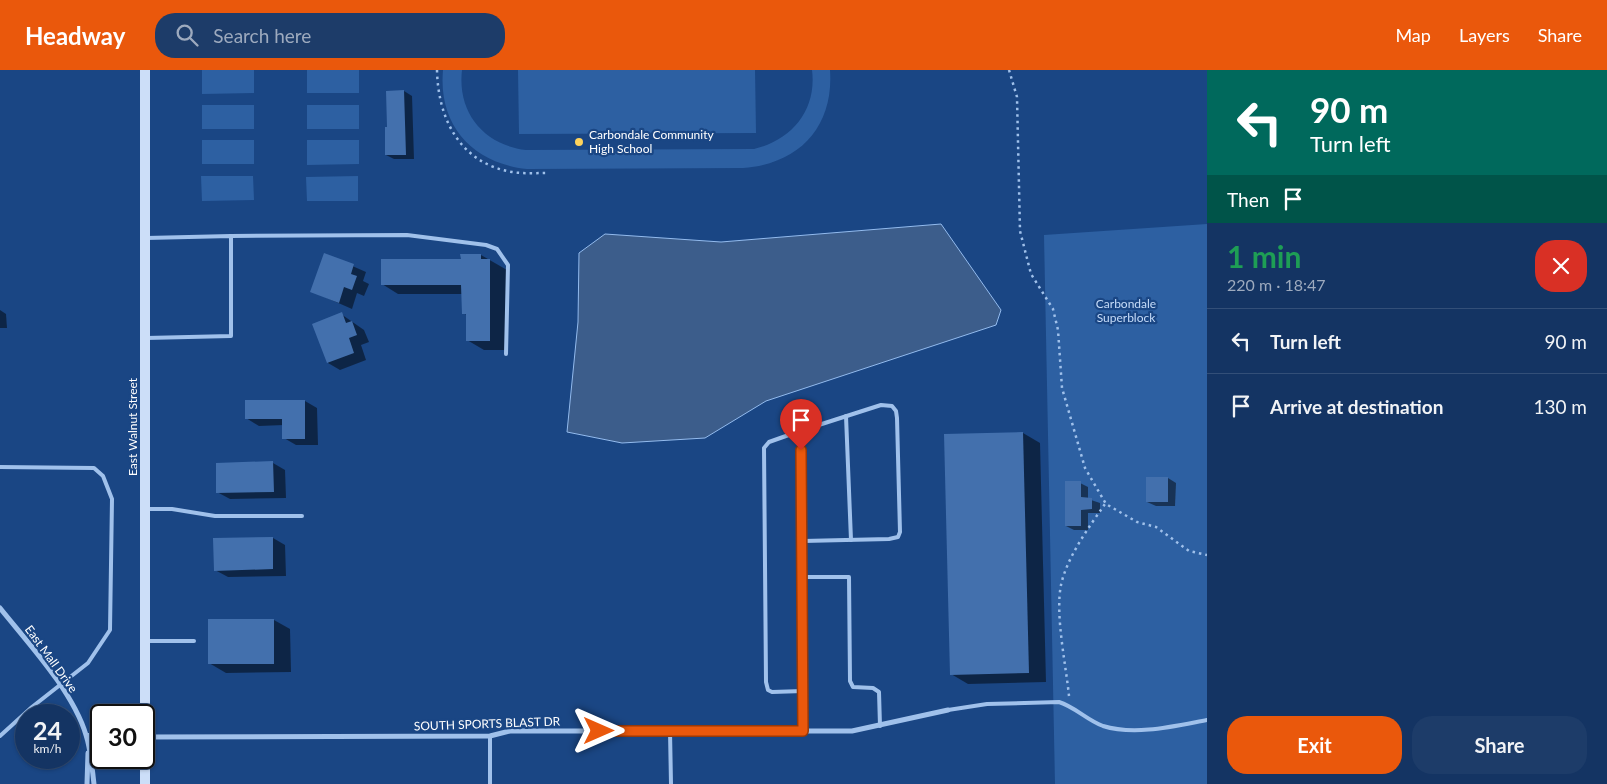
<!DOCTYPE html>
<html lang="en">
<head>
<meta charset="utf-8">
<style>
	:root { --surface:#143463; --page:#1d3c69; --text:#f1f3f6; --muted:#9daabe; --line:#334f78; --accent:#ea580c }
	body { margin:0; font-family:Lato,sans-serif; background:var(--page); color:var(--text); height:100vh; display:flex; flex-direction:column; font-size:19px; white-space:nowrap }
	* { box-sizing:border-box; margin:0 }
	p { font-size:16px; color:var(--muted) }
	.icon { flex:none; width:28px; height:28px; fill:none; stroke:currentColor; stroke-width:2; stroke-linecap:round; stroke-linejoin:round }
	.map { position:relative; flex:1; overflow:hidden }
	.panel { display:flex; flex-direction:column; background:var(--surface); width:400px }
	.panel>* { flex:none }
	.guide { background:#00695c; color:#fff; overflow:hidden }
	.speed { position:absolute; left:15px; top:634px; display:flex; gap:10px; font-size:25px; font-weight:700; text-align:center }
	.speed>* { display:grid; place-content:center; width:65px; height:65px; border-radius:50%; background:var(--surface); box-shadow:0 1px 4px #0004,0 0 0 1px var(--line); line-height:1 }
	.speed small { font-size:12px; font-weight:400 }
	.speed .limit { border:2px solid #111; border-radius:8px; background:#fff; color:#111 }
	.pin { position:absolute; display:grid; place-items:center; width:42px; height:42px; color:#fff; margin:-51px -21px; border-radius:50% 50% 50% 0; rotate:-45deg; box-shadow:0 0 5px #0007 }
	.pin .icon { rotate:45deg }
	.me { position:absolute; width:55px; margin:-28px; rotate:90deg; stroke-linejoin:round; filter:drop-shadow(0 0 4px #0008) }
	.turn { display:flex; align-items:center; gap:18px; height:105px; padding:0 20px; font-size:22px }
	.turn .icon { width:65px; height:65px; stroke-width:2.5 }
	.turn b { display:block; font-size:35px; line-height:42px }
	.then { display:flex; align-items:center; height:48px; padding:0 20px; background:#0003; gap:10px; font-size:19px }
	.round { display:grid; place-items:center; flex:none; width:52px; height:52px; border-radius:20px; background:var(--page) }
	.headline { display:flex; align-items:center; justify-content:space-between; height:85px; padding:0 20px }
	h1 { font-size:30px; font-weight:700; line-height:38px; color:#1e9e55 }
	.primary-button { display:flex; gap:10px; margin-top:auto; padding:10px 20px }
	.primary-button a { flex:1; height:58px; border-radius:20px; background:var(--accent); color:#fff; font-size:20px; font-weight:700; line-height:58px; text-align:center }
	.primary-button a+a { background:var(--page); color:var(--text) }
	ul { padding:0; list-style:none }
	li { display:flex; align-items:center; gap:15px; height:65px; padding:0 20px; border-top:1px solid var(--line) }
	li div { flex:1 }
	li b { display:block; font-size:19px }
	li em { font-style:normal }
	header { display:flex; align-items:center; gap:30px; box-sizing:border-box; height:70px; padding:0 25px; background:var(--accent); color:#fff }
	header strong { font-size:24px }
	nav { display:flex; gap:28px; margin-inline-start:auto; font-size:18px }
	.search { width:350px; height:45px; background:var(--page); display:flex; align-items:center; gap:12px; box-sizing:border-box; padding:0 18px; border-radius:20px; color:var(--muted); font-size:19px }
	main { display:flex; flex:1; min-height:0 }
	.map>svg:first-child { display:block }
	.green { fill:#2d60a2 }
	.water { fill:#3c5d8b; stroke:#93bbee }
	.shadow { fill:#0007 }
	.building { fill:#4370ad }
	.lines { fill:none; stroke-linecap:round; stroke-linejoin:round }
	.path { stroke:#a0c1eb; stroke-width:2.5; stroke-dasharray:2.5 4; stroke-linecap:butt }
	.lane { stroke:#a0c1eb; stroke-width:4 }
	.street { stroke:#a0c1eb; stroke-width:5 }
	.secondary { stroke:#ccdef8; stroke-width:10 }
	.route-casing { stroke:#983908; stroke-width:12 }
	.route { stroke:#ea580c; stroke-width:9 }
	.poi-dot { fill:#fdd25c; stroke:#1a4684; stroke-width:2 }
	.labels { text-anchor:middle; stroke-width:4.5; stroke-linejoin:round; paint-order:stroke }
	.poi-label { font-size:12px; fill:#fff; stroke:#1a4684; text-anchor:start }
	.park-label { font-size:12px; fill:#c5dbf8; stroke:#1a4684 }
	.street-label { font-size:12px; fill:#fff; stroke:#1a4684 }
</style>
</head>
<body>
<header>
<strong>Headway</strong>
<div class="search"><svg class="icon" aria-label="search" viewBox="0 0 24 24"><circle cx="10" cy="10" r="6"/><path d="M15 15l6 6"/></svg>Search here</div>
<nav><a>Map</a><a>Layers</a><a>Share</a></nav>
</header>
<main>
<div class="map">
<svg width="1207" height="714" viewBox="0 0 1207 714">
	<rect width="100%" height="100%" fill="#1a4684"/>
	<g class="green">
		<path d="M202 0H254V23L202 24Z"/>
		<rect x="307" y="0" width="52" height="23"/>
		<path d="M443 0H462C457 43 484 75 526 80L754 79C792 70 817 40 812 0H830C834 57 799 94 743 98L527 99C473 93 438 56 443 0Z"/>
		<path d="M518 0H755L756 63 519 64Z"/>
		<rect x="202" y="35" width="52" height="24"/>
		<rect x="307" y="35" width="52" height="24"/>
		<rect x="202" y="70" width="52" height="24"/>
		<path d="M307 70H359V94L307 95Z"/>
		<path d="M201 106H253L254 130 202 131Z"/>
		<path d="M358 106V131H307L306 107Z"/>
		<path d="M1207 154V714H1055L1044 165Z"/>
	</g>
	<path class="water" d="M941 154 1001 240 996 255 766 331 705 368 622 373 567 362 578 252 579 183 605 164 721 172Z"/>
	<g class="shadow">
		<path d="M404 21 412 26 414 89H394L386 85Z"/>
		<path d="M325 184 366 202 363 211 369 214 364 226 357 223 352 239 311 221Z"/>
		<path d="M481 185 507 200V280H484L467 270V245L463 243V224H398L382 214Z"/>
		<path d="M0 240 6 244 7 258H0Z"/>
		<path d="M341 244 364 260 369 272 361 275 366 290 340 300 328 293Z"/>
		<path d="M305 331 317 338 318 375H296L284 368V355L259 356 246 348Z"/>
		<path d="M1023 363 1040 373 1046 612 968 614 951 604 945 365Z"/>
		<path d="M273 393 285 400 286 428 230 429 217 422Z"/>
		<path d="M1168 408 1176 413 1175 436H1156L1147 432Z"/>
		<path d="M1080 413 1088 417V429L1100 433V443H1088V460H1074L1066 456Z"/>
		<path d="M273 468 285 475 286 506 228 507 215 500Z"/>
		<path d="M274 550 290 559 291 602 226 603 209 593Z"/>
	</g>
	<g class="building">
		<path d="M404 20 406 85H385V57H387L386 21Z"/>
		<path d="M324 183 354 194 351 204 357 206 352 220 344 217 339 233 310 222Z"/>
		<path d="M460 184H481V189H490V271H466V244H462L461 215H381V189H461Z"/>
		<path d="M342 242 346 253 352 251 357 265 349 268 354 283 327 293 312 254Z"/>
		<path d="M245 330H305V369H282V349H245Z"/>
		<path d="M1023 362 1029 603 950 605 944 364Z"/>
		<path d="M273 391 274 422 216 423V393Z"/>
		<rect x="1146" y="407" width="22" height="25"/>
		<path d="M1065 411H1081V427L1092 428V439L1081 440V456H1065Z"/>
		<path d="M273 467V499L214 501 213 468Z"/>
		<rect x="208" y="549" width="66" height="45"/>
	</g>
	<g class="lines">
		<g class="path">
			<path d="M437 0C438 49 460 93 512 102 524 104 536 103 547 103"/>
			<path d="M1009 0 1017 27 1020 161 1031 204 1053 239 1058 260 1062 318 1085 398 1106 434 1137 452 1156 457 1189 481 1207 485"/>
			<path d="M1069 626C1066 595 1055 545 1061 515 1067 487 1089 457 1105 434"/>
		</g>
		<g class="lane">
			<path d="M231 166 407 165 486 175 497 179 508 195 506 284"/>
			<path d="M146 168 231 166V266L146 268"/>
			<path d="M846 346 851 470"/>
			<path d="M800 361 769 372 764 378 766 612 768 620 772 622 803 621"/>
			<path d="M0 397 94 398 103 406 112 429 110 560 88 593 32 637 0 666"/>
			<path d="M147 439H172L215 446H302"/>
			<path d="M803 471 889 469 898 467 900 462 897 348 896 341 892 336 881 335 800 361 803 661"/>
			<path d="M803 507H849L850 611 853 617 873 618 879 622 880 656"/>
			<path d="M146 571H194"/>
			<path d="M948 640 987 634 1059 632C1075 637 1087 650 1103 656 1135 666 1175 656 1207 650"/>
			<path d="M670 661 671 714"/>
			<path d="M86 665H101"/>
			<path d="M490 666V714"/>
		</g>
		<g class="street">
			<path d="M0 538C28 573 73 621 86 665 91 680 92 698 94 714"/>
			<path d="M145 667 490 666 510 661H852L948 640"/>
			<path d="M87 714 88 683"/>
		</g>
		<path class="secondary" d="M145 714V0"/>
	</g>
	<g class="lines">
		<g class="route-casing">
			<path id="route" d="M599 661H803L801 380"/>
		</g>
		<use href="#route" class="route"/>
	</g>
	<circle class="poi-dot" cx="579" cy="72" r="5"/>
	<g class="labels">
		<g class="poi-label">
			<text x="589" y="69">Carbondale Community<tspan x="589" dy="14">High School</tspan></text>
		</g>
		<g class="park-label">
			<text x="1126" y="238">Carbondale<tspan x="1126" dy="14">Superblock</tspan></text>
		</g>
		<g class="street-label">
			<text transform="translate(133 357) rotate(-90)" y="4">East Walnut Street</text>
			<text transform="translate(51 589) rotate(54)" y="4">East Mall Drive</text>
			<text transform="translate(487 654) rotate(-2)" y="4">SOUTH SPORTS BLAST DR</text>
		</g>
	</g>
</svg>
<div class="speed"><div>24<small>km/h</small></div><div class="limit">30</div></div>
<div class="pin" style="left:801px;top:380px;background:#d93025"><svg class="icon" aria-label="arrive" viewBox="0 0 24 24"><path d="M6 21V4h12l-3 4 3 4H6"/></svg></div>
<svg class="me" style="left:599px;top:661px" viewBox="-20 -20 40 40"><path d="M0-17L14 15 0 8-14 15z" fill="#ea580c" stroke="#fff" stroke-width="4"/></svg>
</div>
<section class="panel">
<div class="guide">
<div class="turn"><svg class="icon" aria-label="left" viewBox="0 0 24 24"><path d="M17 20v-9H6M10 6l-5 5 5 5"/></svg><div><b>90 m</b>Turn left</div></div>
<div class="then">Then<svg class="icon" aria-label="arrive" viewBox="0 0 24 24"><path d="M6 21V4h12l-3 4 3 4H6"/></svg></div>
</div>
<div class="headline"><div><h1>1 min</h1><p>220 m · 18:47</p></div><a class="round" style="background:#d93025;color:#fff"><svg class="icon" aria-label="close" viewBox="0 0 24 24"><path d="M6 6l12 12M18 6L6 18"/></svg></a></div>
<ul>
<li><svg class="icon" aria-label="left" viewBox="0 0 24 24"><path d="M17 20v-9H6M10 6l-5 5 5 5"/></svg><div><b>Turn left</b></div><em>90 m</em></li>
<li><svg class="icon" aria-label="arrive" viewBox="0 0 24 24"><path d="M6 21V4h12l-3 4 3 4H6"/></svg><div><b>Arrive at destination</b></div><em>130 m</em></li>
</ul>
<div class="primary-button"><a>Exit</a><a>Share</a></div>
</section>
</main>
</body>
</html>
